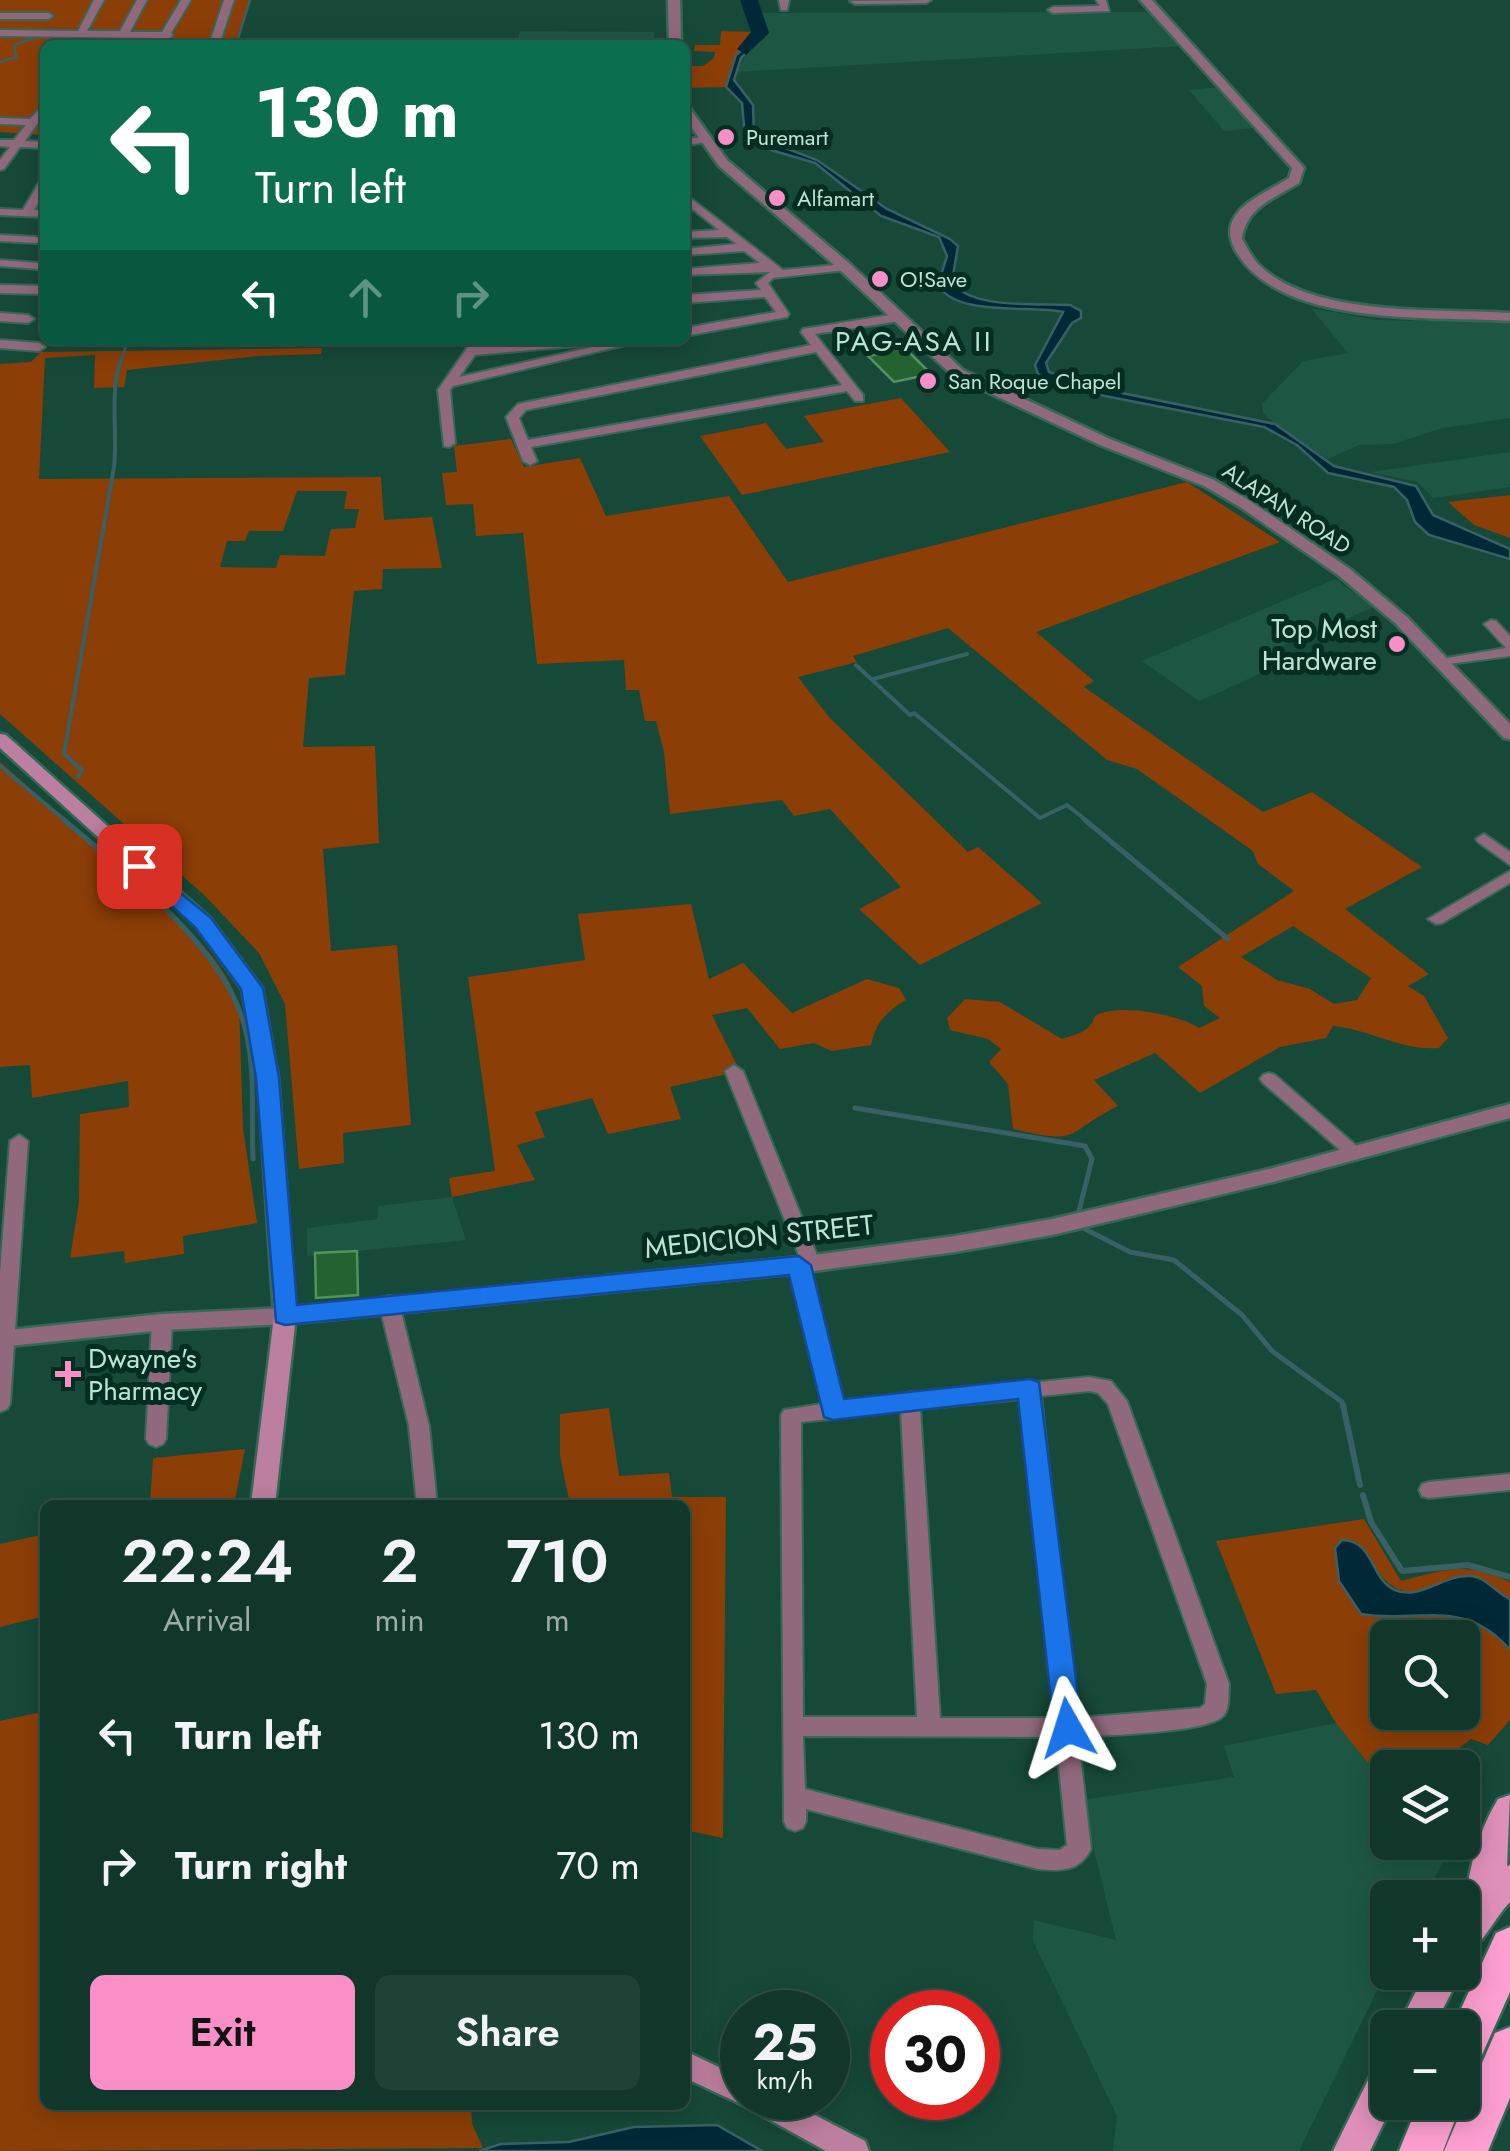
<!DOCTYPE html>
<html lang="en">
<head>
<meta charset="utf-8">
<style>
	:root { --surface:#10372a; --page:#1e4236; --text:#f1f3f6; --muted:#9caca8; --line:#305147; --accent:#fa8fc8 }
	body { margin:0; font-family:Jost,sans-serif; background:var(--page); color:var(--text); height:100vh; display:flex; flex-direction:column; font-size:38px; white-space:nowrap }
	* { box-sizing:border-box; margin:0 }
	p { font-size:32px; color:var(--muted) }
	.icon { flex:none; width:55px; height:55px; fill:none; stroke:currentColor; stroke-width:2; stroke-linecap:round; stroke-linejoin:round }
	.map { position:relative; flex:1; overflow:hidden }
	.side { position:absolute; left:40px; top:1500px; width:650px; height:610px; display:flex; flex-direction:column; background:var(--surface); border-radius:15px; box-shadow:0 5px 25px #0003,0 0 0 2px var(--line) }
	.side>* { flex:none }
	.banner { position:absolute; left:40px; top:40px; width:650px; height:305px; border-radius:15px; box-shadow:0 5px 25px #0003,0 0 0 2px var(--line); background:#0b6e4f; color:#fff; overflow:hidden }
	.tools { position:absolute; left:1370px; top:1620px; display:grid; gap:20px }
	.tools a { display:grid; place-items:center; width:110px; height:110px; border-radius:15px; background:var(--surface); box-shadow:0 5px 25px #0003,0 0 0 2px var(--line); font-size:50px }
	.speed { position:absolute; left:720px; top:1990px; display:flex; gap:20px; font-size:50px; font-weight:700; text-align:center }
	.speed>* { display:grid; place-content:center; width:130px; height:130px; border-radius:50%; background:var(--surface); box-shadow:0 5px 25px #0003,0 0 0 2px var(--line); line-height:1 }
	.speed small { font-size:25px; font-weight:400 }
	.speed .limit { border:15px solid #d22; background:#fff; color:#111 }
	.pin { position:absolute; display:grid; place-items:center; width:85px; height:85px; color:#fff; margin:-42px; border-radius:20px; box-shadow:0 5px 15px #0006 }
	.me { position:absolute; width:110px; margin:-55px; rotate:354deg; stroke-linejoin:round; filter:drop-shadow(0 0 8px #0008) }
	.turn { display:flex; align-items:center; gap:35px; height:210px; padding:0 50px; font-size:45px }
	.turn .icon { width:130px; height:130px; stroke-width:2.5 }
	.turn b { display:block; font-size:70px; line-height:85px }
	.lanes { display:flex; align-items:center; height:95px; padding:0 50px; background:#0003; justify-content:center; gap:50px; direction:ltr }
	.lanes .off { opacity:.35 }
	.eta { display:flex; justify-content:space-evenly; align-items:center; height:170px; text-align:center }
	.eta b { font-size:60px; font-weight:600; line-height:70px }
	.cta { display:flex; gap:20px; margin-top:auto; padding:20px 50px }
	.cta a { flex:1; height:115px; border-radius:15px; background:var(--accent); color:#111; font-size:40px; font-weight:600; line-height:115px; text-align:center }
	.cta a+a { background:var(--page); color:var(--text) }
	ul { padding:0; list-style:none }
	li { display:flex; align-items:center; gap:30px; height:130px; padding:0 50px }
	li div { flex:1 }
	li b { display:block; font-size:38px }
	li em { font-style:normal }
	.map>svg:first-child { display:block }
	.built { fill:#1d5744 }
	.green { fill:#8c3e07; fill-rule:evenodd }
	.water { fill:#002836; stroke:#386165; stroke-width:2.5 }
	.lines { fill:none; stroke-linecap:round; stroke-linejoin:round }
	.stream-far3 { stroke:#386165; stroke-width:2.5 }
	.stream-far2 { stroke:#386165; stroke-width:4 }
	.stream-far1 { stroke:#386165; stroke-width:5 }
	.stream { stroke:#386165; stroke-width:6 }
	.river { fill:#002836; fill-rule:evenodd }
	.building { fill:#246331; stroke:#55935e; stroke-width:2.5 }
	.minor-casing { stroke:#376857; stroke-width:4 }
	.tertiary-casing { stroke:#376857; stroke-width:5 }
	.secondary-casing { stroke:#376857; stroke-width:5 }
	.primary-casing { stroke:#376857; stroke-width:5 }
	.motorway-casing { stroke:#376857; stroke-width:5 }
	.minor { fill:#90697d; fill-rule:evenodd }
	.tertiary { fill:#90697d; fill-rule:evenodd }
	.secondary { fill:#bd7f9f; fill-rule:evenodd }
	.primary { fill:#df90b9; fill-rule:evenodd }
	.motorway { fill:#fd9fd0; fill-rule:evenodd }
	.route { fill:#1a73e8; stroke:#114b97; stroke-width:2.5 }
	.poi-dot { fill:#fa8fc8; stroke:#032d21; stroke-width:4 }
	.labels { text-anchor:middle; stroke-width:10; stroke-linejoin:round; paint-order:stroke }
	.far-poi-label { font-size:22px; fill:#bae5d3; stroke:#032d21; text-anchor:start }
	.far-street-label { font-size:22px; fill:#bae5d3; stroke:#032d21 }
	.far-quarter-label { font-size:28px; letter-spacing:2.5px; fill:#bae5d3; stroke:#032d21 }
	.poi-label { font-size:28px; fill:#bae5d3; stroke:#032d21; text-anchor:end }
	.street-label { font-size:28px; fill:#bae5d3; stroke:#032d21 }
</style>
</head>
<body>
<div class="map">
<svg width="1510" height="2151" viewBox="0 0 1510 2151">
	<rect width="100%" height="100%" fill="#164938"/>
	<g class="built">
		<path d="M1150 12 1183 46 736 72 748 52 765 38 762 13Z"/>
		<path d="M520 31 654 32V39H671V45H517Z"/>
		<path d="M1219 87 1255 128 1224 131 1189 90Z"/>
		<path d="M1311 308 1377 320 1510 323V418L1442 428 1393 444 1359 445 1328 459 1275 424 1263 413 1262 404 1303 361 1348 353Z"/>
		<path d="M1510 452V487L1433 498 1418 482 1371 472Z"/>
		<path d="M1335 579 1374 607 1272 650 1287 660 1238 684 1199 701 1142 661Z"/>
		<path d="M452 1197 466 1240 307 1256V1228L378 1219V1206Z"/>
		<path d="M1336 1723 1387 1787 1388 1842 1432 1843 1445 1858 1424 1897 1388 1898 1387 1970 1299 2151H1113L1117 2116 1033 1941 1034 1920 1116 1940 1082 1800 1234 1777 1224 1746Z"/>
	</g>
	<g class="green">
		<path d="M0 0H250L236 45H45V135L0 132Z"/>
		<path d="M721 31 756 32 758 37 736 55 726 87 685 88V66H703L714 58 715 52 694 51 695 45H720Z"/>
		<path d="M322 348 321 354 258 356 127 370 124 387 94 388 95 355 45 358 39 479 381 477 384 520 432 517 442 568 383 569 382 589 354 591 345 675 309 678 303 747 375 746 379 843 323 849 331 951 397 945 411 1125 343 1133 344 1163 299 1169 285 1004 259 953 204 895 0 714V364L31 362 41 352ZM297 491H347L344 509H359L355 528 331 529 325 556 280 555 276 568 220 567 227 541H245L249 531H283Z"/>
		<path d="M901 398 950 452 742 495 700 436 766 423 786 449 824 442 804 416Z"/>
		<path d="M511 439 524 467 580 458 606 516 729 496 788 582 1187 482 1280 542 1036 632 1094 681 1084 687 1263 812 1312 792 1422 867 1345 909 1429 974 1408 986 1424 996 1448 1038 1439 1048C1401 1051 1369 1029 1333 1026L1326 1038 1280 1047 1200 1093 1155 1053 1094 1080 1118 1106C1060 1135 1084 1145 1013 1129L1008 1084 989 1062 1001 1049 988 1039 950 1030 947 1018 965 999 1000 1002 1062 1039C1077 1034 1090 1032 1095 1016 1117 1002 1180 1015 1199 1028L1220 1018 1204 1006 1202 986 1178 967 1294 891 1258 864 1253 851 1137 769 1107 760 948 628 853 656 857 662 798 677 829 717 968 852 978 847 1042 903 920 965 859 909 901 887 830 809 794 816 782 800 670 814 664 752 656 721H645L639 690H626L624 660 537 664 523 533 476 536 473 504 446 505 442 473 457 472 454 446ZM1293 926 1371 978 1357 1000 1334 1004 1310 989 1277 980 1241 957Z"/>
		<path d="M1510 495V538L1474 525 1448 502Z"/>
		<path d="M0 762C41 798 81 835 122 871 165 910 219 947 239 1004L243 1128 257 1223 183 1236 184 1254 125 1263 124 1251 70 1258 79 1202 80 1114 129 1107 128 1081 32 1098 30 1065 0 1067Z"/>
		<path d="M691 904 709 979 743 963 792 1013 867 979 899 988 906 1000C886 1012 876 1022 871 1045L832 1051 814 1043 780 1049 747 1008 712 1015 740 1071 670 1087 681 1119 608 1134 592 1098 535 1112 545 1137 517 1145 535 1180 452 1197 449 1178 495 1171 468 977 585 960 578 914Z"/>
		<path d="M609 1408 619 1476 669 1473 672 1497H726L723 1838 685 1830V1505H570L560 1456V1414Z"/>
		<path d="M245 1449 234 1505H150L153 1458Z"/>
		<path d="M1364 1519 1401 1581C1447 1569 1466 1561 1510 1582V1599C1499 1594 1488 1581 1476 1580 1433 1575 1409 1615 1377 1570V1617C1425 1607 1477 1611 1510 1650V1720L1488 1745 1471 1739 1446 1758 1448 1767 1388 1768 1387 1787 1336 1723 1316 1690 1276 1694 1216 1541ZM1388 1638H1462V1712H1388Z"/>
		<path d="M45 1534V1616L0 1627V1544Z"/>
		<path d="M45 1711V2105H471L472 2124 483 2148 0 2151V1721Z"/>
	</g>
	<g class="water">
		<path d="M755 13 763 37 741 58 734 80 753 105 754 136 817 160 887 209 950 239 958 246 952 281C968 310 1040 303 1070 305L1081 311V318L1072 323 1046 363 1049 372 1102 389 1275 424 1334 466 1416 486 1433 515 1510 549V559L1429 535 1415 522 1407 500 1394 487 1328 473 1297 445 1264 427 1074 390 1038 374 1035 365 1063 312C1031 305 956 317 938 285L947 256 939 237 881 216 815 163 771 150 745 136 742 103 726 87 736 55 758 37Z"/>
		<path d="M1342 1540C1375 1541 1369 1578 1395 1590 1419 1601 1445 1574 1470 1576 1485 1576 1497 1594 1510 1599V1650C1464 1596 1419 1624 1361 1614L1339 1581 1335 1548Z"/>
		<path d="M717 2125 762 2151H479L501 2144 569 2142 634 2127Z"/>
	</g>
	<g class="lines">
		<g class="stream-far3">
			<path d="M236 45 250 0"/>
			<path d="M0 62 16 57 14 45 32 39"/>
			<path d="M120 363 128 340"/>
		</g>
		<g class="stream-far2">
			<path d="M856 665 910 715 914 713 1040 818 1067 805 1088 822"/>
			<path d="M873 679 967 654"/>
			<path d="M0 766 67 822"/>
			<path d="M78 777 82 770 64 754 114 467C118 433 109 392 121 360"/>
		</g>
		<g class="stream-far1">
			<path d="M64 820C125 872 225 947 245 1028 256 1070 251 1116 253 1159"/>
			<path d="M1085 820 1228 939"/>
			<path d="M855 1108 1085 1146 1092 1159 1079 1211"/>
			<path d="M1085 1229 1130 1252 1174 1260 1242 1315 1272 1351 1342 1402 1343 1408"/>
		</g>
		<g class="stream">
			<path d="M1343 1405 1360 1485"/>
			<path d="M1363 1495 1371 1522 1402 1571 1468 1565 1510 1577"/>
		</g>
		<path class="river" d="M740 0H758L769 33 746 55 737 49 751 32Z"/>
	</g>
	<g class="building">
		<path d="M896 339 931 374 894 382 868 356 878 354 869 345Z"/>
		<path d="M357 1251 358 1295 316 1298 315 1253Z"/>
	</g>
	<g class="lines">
		<g class="minor-casing">
			<g id="minor">
				<path d="M94 0H104L87 31H120L137 0H147L130 32H162L181 0H191L171 33 173 35 161 45 156 42 158 38 0 36V30L78 31Z"/>
				<path d="M224 0H234L219 45H209Z"/>
				<path d="M779 0H789L787 10H781Z"/>
				<path d="M931 0 926 3 855 4 850 1Z"/>
				<path d="M1096 0H1106L1109 11 1053 13 1048 10 1053 7 1100 6Z"/>
				<path d="M0 13H48L53 16 48 19H0Z"/>
				<path d="M45 103V113L25 141 45 142V148L20 147 4 169 0 170V160L10 147 0 146V140H14L26 125 0 124V118L30 119Z"/>
				<path d="M704 137 708 138V142L685 145V139Z"/>
				<path d="M45 178V191L34 210 45 211V217L0 215V209L23 210 40 181Z"/>
				<path d="M685 194 783 270 845 264 851 267 845 270 773 278 768 283 789 314 787 317 685 336V328L776 312 765 297 685 303V295L761 290 756 283 770 272 685 275V269L760 263 744 251 685 255V249L737 244 727 237 685 238V232L719 230 685 203Z"/>
				<path d="M0 235 36 237 42 240 36 243 0 241Z"/>
				<path d="M0 260 38 263 44 266 38 269 0 266Z"/>
				<path d="M0 285 45 286V294L0 293Z"/>
				<path d="M0 313 28 315 34 319 28 323 0 321Z"/>
				<path d="M896 314 902 318 900 321 815 334 863 395V401H855L847 391 531 447 537 461 530 465 523 461 506 417 518 404 811 345 801 332 803 329ZM816 352 842 385 528 440 519 418 526 410Z"/>
				<path d="M0 340 39 343 45 347 39 351 0 348Z"/>
				<path d="M556 340H603L597 344 475 355 459 377 624 340H646L453 386 450 390 455 443 449 447 444 446 438 390 472 341H480V347Z"/>
				<path d="M1491 620 1496 621 1510 636V656L1441 665V659L1506 648 1484 624Z"/>
				<path d="M1484 834 1510 852V865L1478 842 1476 839Z"/>
				<path d="M1510 871V883L1442 923 1436 924 1428 919Z"/>
				<path d="M734 1065 743 1071 820 1263 818 1268 809 1269 841 1402 902 1396 910 1392 916 1394 1089 1377 1111 1381 1127 1401 1229 1684C1228 1693 1230 1707 1224 1715 1211 1733 1105 1735 1078 1737L1091 1849C1079 1872 1061 1871 1038 1869L806 1809V1821L803 1828 795 1831 787 1828 784 1821 781 1415 784 1410 822 1404 790 1265 792 1260 800 1258 725 1071ZM1089 1391 1098 1393 1108 1404 1207 1684 1205 1704 1200 1708 1076 1718 1041 1396ZM1021 1399 1054 1718H940L920 1409ZM901 1411 917 1717H803L801 1422ZM803 1736 1056 1737 1067 1845 1060 1850 1038 1849 805 1789Z"/>
				<path d="M1269 1073 1275 1075 1360 1149 1363 1153 1360 1157H1348L1263 1083 1260 1079 1263 1075Z"/>
				<path d="M19 1135 28 1141 10 1404 7 1409 0 1412V1273L10 1141Z"/>
				<path d="M389 1296 396 1298 399 1303 429 1426 437 1505H417L409 1426 379 1303 382 1298Z"/>
				<path d="M162 1315 169 1317 172 1322 166 1439 163 1444 156 1447 149 1444 146 1439 152 1322 155 1317Z"/>
				<path d="M1510 1474V1490L1429 1498 1422 1496 1419 1490 1422 1484 1429 1482Z"/>
			</g>
		</g>
		<g class="tertiary-casing">
			<g id="tertiary">
				<path d="M668 0H680L681 45H669Z"/>
				<path d="M1140 0H1152L1304 168 1299 183C1275 198 1246 207 1242 239 1247 247 1252 258 1259 265 1314 318 1438 308 1510 313V321C1433 316 1283 328 1237 253 1212 212 1261 196 1289 178L1292 168Z"/>
				<path d="M685 106 689 107 727 160 850 264 963 370 1110 439 1214 480 1250 501 1350 569 1407 617 1510 724V739L1504 738 1395 623 1338 575 1240 507 1204 486 1100 445 953 376 840 270 719 166 685 118Z"/>
				<path d="M1510 1104V1118L1273 1182 1052 1235 955 1252 799 1273 285 1324 162 1330 0 1347V1331L162 1314 285 1308 799 1257 955 1236 1052 1219 1273 1168Z"/>
			</g>
		</g>
		<g class="secondary-casing">
			<g id="secondary">
				<path d="M0 734 6 735 210 918 262 988 278 1078 296 1316 275 1505H251L274 1316 258 1078 242 989 196 926 0 748Z"/>
				<path d="M685 2051 742 2078V2098H782L865 2141 869 2151H826L743 2105 685 2078Z"/>
			</g>
		</g>
		<g class="primary-casing">
			<g id="primary">
				<path d="M1510 1795 1507 1866 1510 1865V1902C1494 1918 1483 1947 1462 1955 1462 1903 1470 1845 1498 1799Z"/>
				<path d="M1426 1972H1462L1433 2028H1397Z"/>
				<path d="M1388 2061V2102H1394L1370 2151H1333L1375 2066Z"/>
			</g>
		</g>
		<g class="motorway-casing">
			<g id="motorway">
				<path d="M1510 1927V1992L1477 2066 1462 2072V2028H1452L1496 1933Z"/>
				<path d="M1510 2027V2098L1488 2151H1444L1495 2033Z"/>
				<path d="M1419 2102H1462L1443 2151H1399Z"/>
			</g>
		</g>
		<use href="#minor" class="minor"/>
		<use href="#tertiary" class="tertiary"/>
		<use href="#secondary" class="secondary"/>
		<use href="#primary" class="primary"/>
		<use href="#motorway" class="motorway"/>
	</g>
	<path class="route" d="M139 859 211 918 263 988 279 1078 297 1305 799 1256 811 1265 844 1399 1030 1379 1039 1382 1082 1728 1078 1737 1068 1740 1058 1737 1054 1728 1018 1399 833 1420 824 1417 789 1275 285 1325 276 1322 256 1078 241 989 195 927 132 870 129 866Z"/>
	<g class="poi-dot">
		<circle cx="726" cy="137" r="10"/>
		<circle cx="777" cy="198" r="10"/>
		<circle cx="880" cy="279" r="10"/>
		<circle cx="928" cy="381" r="10"/>
		<circle cx="1397" cy="644" r="10"/>
		<path d="M63 1359h10v10h10v10h-10v10h-10v-10h-10v-10h10z"/>
	</g>
	<g class="labels">
		<g class="far-poi-label">
			<text x="746" y="145">Puremart</text>
			<text x="797" y="206">Alfamart</text>
			<text x="900" y="287">O!Save</text>
			<text x="948" y="389">San Roque Chapel</text>
		</g>
		<g class="far-street-label">
			<text transform="translate(1287 508) rotate(33)" y="8">ALAPAN ROAD</text>
		</g>
		<g class="far-quarter-label">
			<text x="914" y="351">PAG-ASA II</text>
		</g>
		<g class="poi-label">
			<text x="1377" y="638">Top Most<tspan x="1377" dy="32">Hardware</tspan></text>
			<text x="88" y="1368" text-anchor="start">Dwayne's<tspan x="88" dy="32">Pharmacy</tspan></text>
		</g>
		<g class="street-label">
			<text transform="translate(759 1236) rotate(-6)" y="10">MEDICION STREET</text>
		</g>
	</g>
</svg>
<div class="tools">
<a><svg class="icon" aria-label="search" viewBox="0 0 24 24"><circle cx="10" cy="10" r="6"/><path d="M15 15l6 6"/></svg></a>
<a><svg class="icon" aria-label="layers" viewBox="0 0 24 24"><path d="M12 4l9 5-9 5-9-5zM3 14l9 5 9-5"/></svg></a>
<a>+</a>
<a>−</a>
</div>
<div class="speed"><div>25<small>km/h</small></div><div class="limit">30</div></div>
<div class="pin" style="left:139px;top:866px;background:#d93025"><svg class="icon" aria-label="arrive" viewBox="0 0 24 24"><path d="M6 21V4h12l-3 4 3 4H6"/></svg></div>
<svg class="me" style="left:1068px;top:1728px" viewBox="-20 -20 40 40"><path d="M0-17L14 15 0 8-14 15z" fill="#1a73e8" stroke="#fff" stroke-width="4"/></svg>
<div class="banner">
<div class="turn"><svg class="icon" aria-label="left" viewBox="0 0 24 24"><path d="M17 20v-9H6M10 6l-5 5 5 5"/></svg><div><b>130 m</b>Turn left</div></div>
<div class="lanes"><svg class="icon" aria-label="left" viewBox="0 0 24 24"><path d="M17 20v-9H6M10 6l-5 5 5 5"/></svg><svg class="icon off" aria-label="ahead" viewBox="0 0 24 24"><path d="M12 20V5M6 11l6-6 6 6"/></svg><svg class="icon off" aria-label="right" viewBox="0 0 24 24"><path d="M7 20v-9h11M14 6l5 5-5 5"/></svg></div>
</div>
<section class="side">
<div class="eta">
<div><b>22:24</b><p>Arrival</p></div>
<div><b>2</b><p>min</p></div>
<div><b>710</b><p>m</p></div>
</div>
<ul>
<li><svg class="icon" aria-label="left" viewBox="0 0 24 24"><path d="M17 20v-9H6M10 6l-5 5 5 5"/></svg><div><b>Turn left</b></div><em>130 m</em></li>
<li><svg class="icon" aria-label="right" viewBox="0 0 24 24"><path d="M7 20v-9h11M14 6l5 5-5 5"/></svg><div><b>Turn right</b></div><em>70 m</em></li>
</ul>
<div class="cta"><a>Exit</a><a>Share</a></div>
</section>
</div>
</body>
</html>
